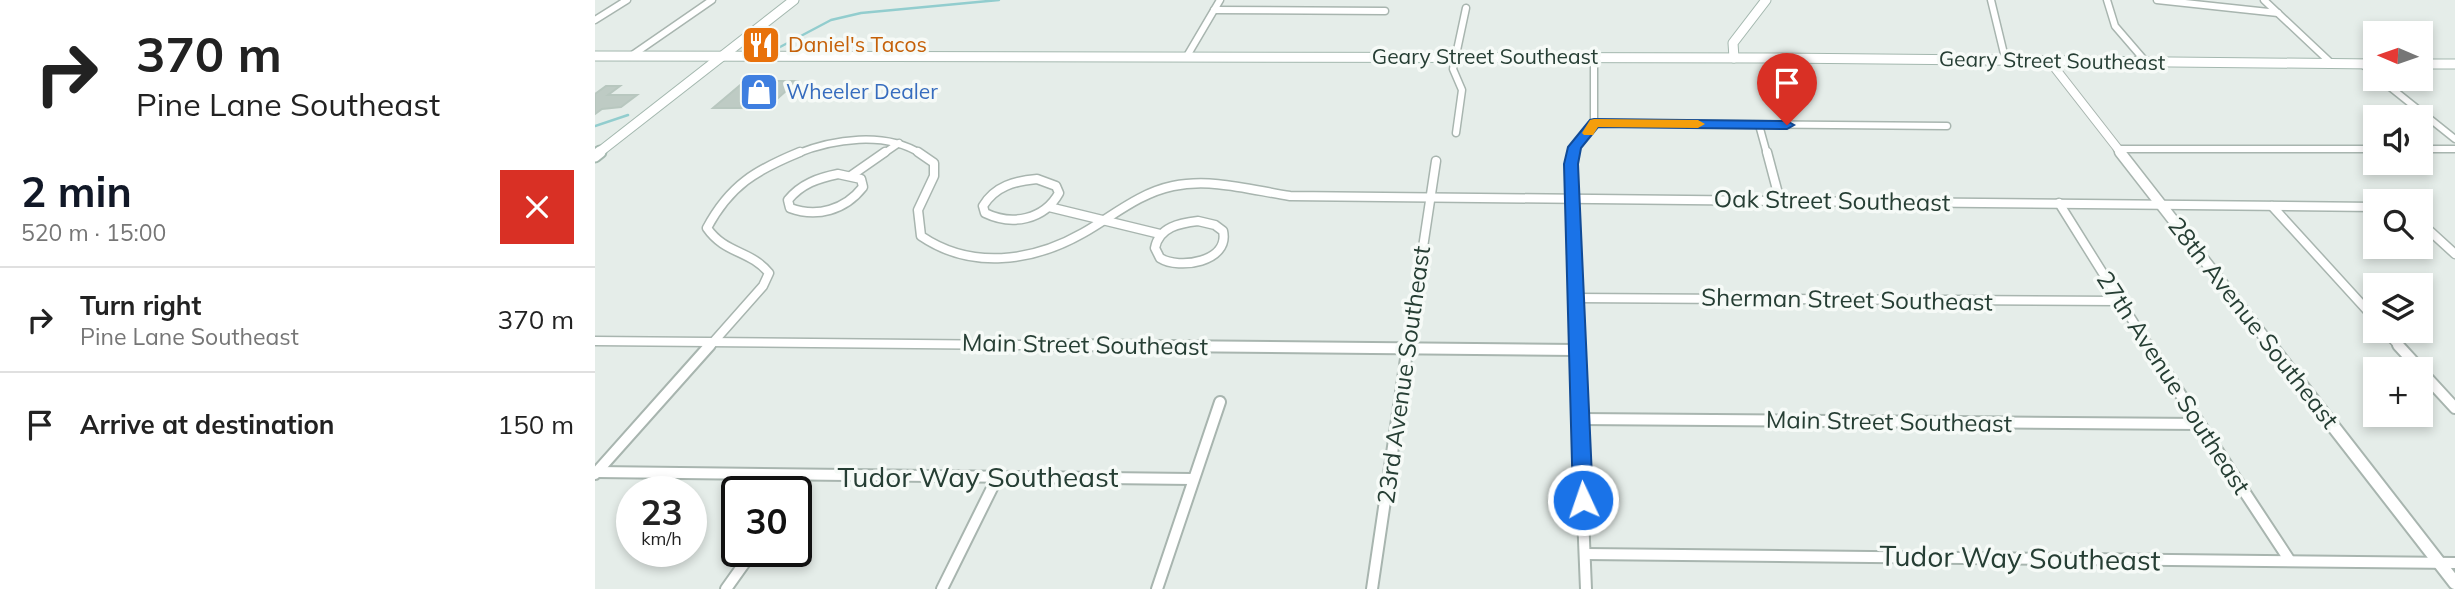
<!DOCTYPE html>
<html lang="en">
<head>
<meta charset="utf-8">
<style>
	:root { --surface:#fff; --page:#f2f2f2; --text:#222; --muted:#767676; --line:#e0e0e0; --accent:#111827 }
	body { margin:0; font-family:Mulish,sans-serif; background:var(--page); color:var(--text); height:100vh; display:flex; flex-direction:column; font-size:26px; white-space:nowrap }
	* { box-sizing:border-box; margin:0 }
	p { font-size:23px; color:var(--muted) }
	.icon { flex:none; width:38px; height:38px; fill:none; stroke:currentColor; stroke-width:2; stroke-linecap:round; stroke-linejoin:round }
	.map { position:relative; flex:1; overflow:hidden }
	.side { display:flex; flex-direction:column; background:var(--surface); width:595px }
	.side>* { flex:none }
	.top-card { background:#fff; color:var(--text); overflow:hidden }
	.needle { width:46px; rotate:272deg }
	.buttons { position:absolute; left:1768px; top:21px; display:grid; gap:14px }
	.buttons a { display:grid; place-items:center; width:70px; height:70px; border-radius:0px; background:var(--surface); box-shadow:0 4px 10px #0003; font-size:35px }
	.speed { position:absolute; left:21px; top:476px; display:flex; gap:14px; font-size:35px; font-weight:700; text-align:center }
	.speed>* { display:grid; place-content:center; width:91px; height:91px; border-radius:50%; background:var(--surface); box-shadow:0 4px 10px #0003; line-height:1 }
	.speed small { font-size:18px; font-weight:400 }
	.speed .limit { border:4px solid #111; border-radius:10px; background:#fff; color:#111 }
	.pin { position:absolute; display:grid; place-items:center; width:60px; height:60px; color:#fff; margin:-72px -30px; border-radius:50% 50% 50% 0; rotate:-45deg; box-shadow:0 0 7px #0007 }
	.pin .icon { rotate:45deg }
	.me { position:absolute; width:77px; margin:-38px; rotate:357deg; stroke-linejoin:round; filter:drop-shadow(0 0 5px #0008) }
	.turn { display:flex; align-items:center; gap:24px; height:147px; padding:0 21px; font-size:32px }
	.turn .icon { width:91px; height:91px; stroke-width:2.5 }
	.turn b { display:block; font-size:49px; line-height:60px }
	.round { display:grid; place-items:center; flex:none; width:74px; height:74px; border-radius:0px; background:var(--page) }
	.overview { display:flex; align-items:center; justify-content:space-between; height:119px; padding:0 21px }
	h1 { font-size:42px; font-weight:700; line-height:52px; color:var(--accent) }
	ul { padding:0; list-style:none }
	li { display:flex; align-items:center; gap:21px; height:105px; padding:0 21px; border-top:2px solid var(--line) }
	li div { flex:1 }
	li b { display:block; font-size:26px }
	li em { font-style:normal }
	main { display:flex; flex:1; min-height:0 }
	.map>svg:first-child { display:block }
	.lines { fill:none; stroke-linecap:round; stroke-linejoin:round }
	.stream { stroke:#92cdce; stroke-width:2.5 }
	.building { fill:#becbc4; stroke:#b8c7bf; stroke-width:2 }
	.minor-far2-casing { stroke:#a8b5af; stroke-width:9 }
	.minor-far1-casing { stroke:#a8b5af; stroke-width:11 }
	.minor-casing { stroke:#a8b5af; stroke-width:14 }
	.tertiary-far2-casing { stroke:#a8b5af; stroke-width:10 }
	.tertiary-far1-casing { stroke:#a8b5af; stroke-width:13 }
	.tertiary-casing { stroke:#a8b5af; stroke-width:16 }
	.secondary-far1-casing { stroke:#a4b8af; stroke-width:11 }
	.secondary-casing { stroke:#a4b8af; stroke-width:15 }
	.minor-far2 { stroke:#fff; stroke-width:6 }
	.minor-far1 { stroke:#fff; stroke-width:8 }
	.minor { stroke:#fff; stroke-width:10 }
	.tertiary-far2 { stroke:#fff; stroke-width:8 }
	.tertiary-far1 { stroke:#fff; stroke-width:10 }
	.tertiary { stroke:#fff; stroke-width:12 }
	.secondary-far1 { stroke:#fff; stroke-width:9 }
	.secondary { stroke:#fff; stroke-width:11 }
	.route { fill:#1a73e8; stroke:#114b97; stroke-width:2 }
	.slow { fill:#f59e0b }
	.labels { text-anchor:middle; stroke-width:7; stroke-linejoin:round; paint-order:stroke }
	.far-food-label { font-size:21px; fill:#c56008; stroke:#f6faf7; text-anchor:start }
	.far-street-label { font-size:21px; fill:#263e34; stroke:#f6faf7 }
	.far-shop-label { font-size:21px; fill:#366cbe; stroke:#f6faf7; text-anchor:start }
	.street-label { font-size:24px; fill:#263e34; stroke:#f6faf7 }
	.near-street-label { font-size:28px; fill:#263e34; stroke:#f6faf7 }
</style>
</head>
<body>
<main>
<section class="side">
<div class="top-card">
<div class="turn"><svg class="icon" aria-label="right" viewBox="0 0 24 24"><path d="M7 20v-9h11M14 6l5 5-5 5"/></svg><div><b>370 m</b>Pine Lane Southeast</div></div>
</div>
<div class="overview"><div><h1>2 min</h1><p>520 m · 15:00</p></div><a class="round" style="background:#d93025;color:#fff"><svg class="icon" aria-label="close" viewBox="0 0 24 24"><path d="M6 6l12 12M18 6L6 18"/></svg></a></div>
<ul>
<li><svg class="icon" aria-label="right" viewBox="0 0 24 24"><path d="M7 20v-9h11M14 6l5 5-5 5"/></svg><div><b>Turn right</b><p>Pine Lane Southeast</p></div><em>370 m</em></li>
<li><svg class="icon" aria-label="arrive" viewBox="0 0 24 24"><path d="M6 21V4h12l-3 4 3 4H6"/></svg><div><b>Arrive at destination</b></div><em>150 m</em></li>
</ul>
</section>
<div class="map">
<svg width="1860" height="589" viewBox="0 0 1860 589">
	<rect width="100%" height="100%" fill="#e5ede9"/>
	<g class="lines">
		<g class="stream">
			<path d="M185 47 236 20 266 13 404 0"/>
			<path d="M0 126 33 115"/>
		</g>
	</g>
	<g class="building">
		<path d="M150 81H202L172 108H118Z"/>
		<path d="M11 86H25L13 95H42L26 107 7 109 0 114V94Z"/>
	</g>
	<g class="lines">
		<g class="minor-far2-casing">
			<g id="minor-far2">
				<path d="M1396 0 1411 62"/>
				<path d="M1512 0 1520 26 1551 62"/>
				<path d="M1562 0 1683 13"/>
				<path d="M1669 0 1736 63"/>
				<path d="M619 10 790 11"/>
				<path d="M0 20 32 0"/>
				<path d="M36 56 117 0"/>
				<path d="M592 56 625 0"/>
				<path d="M1767 64 1780 74"/>
				<path d="M1785 79 1860 139"/>
				<path d="M999 123 1352 126"/>
				<path d="M1164 125 1172 154"/>
				<path d="M861 133 867 90 858 69 871 8"/>
				<path d="M1522 149H1780"/>
				<path d="M1825 149H1860"/>
				<path d="M201 154C238 139 290 131 326 154"/>
				<path d="M288 154 304 143"/>
				<path d="M978 154 980 147 999 123V58"/>
			</g>
		</g>
		<g class="minor-far1-casing">
			<g id="minor-far1">
				<path d="M323 152 339 163V176L323 210 326 236C376 270 437 262 488 233 518 216 544 193 578 186 617 178 656 190 695 196L1780 207"/>
				<path d="M979 152 976 164 981 347"/>
				<path d="M1172 152 1185 201"/>
				<path d="M243 174 266 179 268 187C250 210 222 218 195 208L193 200C206 184 223 178 243 174Z"/>
				<path d="M257 175 290 152"/>
				<path d="M442 179 461 186 464 193C449 220 417 226 390 213L388 206C400 186 420 181 442 179Z"/>
				<path d="M1464 203 1554 347"/>
				<path d="M1677 206 1780 319"/>
				<path d="M454 207 565 234"/>
				<path d="M603 221 620 225 628 231C635 262 584 270 565 258L560 248C564 227 585 223 603 221Z"/>
				<path d="M1825 222 1860 254"/>
				<path d="M979 298 1524 301"/>
				<path d="M1790 331 1805 347"/>
				<path d="M0 341 649 347"/>
				<path d="M114 347 168 286 174 273C155 250 130 254 112 228 135 185 161 170 205 152"/>
				<path d="M813 347 841 161"/>
			</g>
		</g>
		<g class="minor-casing">
			<g id="minor">
				<path d="M459 345 981 350"/>
				<path d="M981 345 991 589"/>
				<path d="M1553 345 1695 561"/>
				<path d="M1803 345 1825 369"/>
				<path d="M1825 370 1860 408"/>
				<path d="M984 419 1605 424"/>
				<path d="M2 472 597 479"/>
				<path d="M0 474 115 345"/>
				<path d="M199 492 210 476"/>
				<path d="M990 554 1860 563"/>
				<path d="M131 589 158 551"/>
				<path d="M347 589 402 478"/>
				<path d="M562 589 625 402"/>
				<path d="M777 589 813 345"/>
			</g>
		</g>
		<g class="tertiary-far2-casing">
			<path id="tertiary-far2" d="M1456 63 1527 154"/>
		</g>
		<g class="tertiary-far1-casing">
			<path id="tertiary-far1" d="M1525 152 1677 347"/>
		</g>
		<g class="tertiary-casing">
			<path id="tertiary" d="M1675 345 1860 583"/>
		</g>
		<g class="secondary-far1-casing">
			<g id="secondary-far1">
				<path d="M0 56 1177 58 1780 64"/>
				<path d="M1139 58 1138 43 1171 0"/>
				<path d="M1825 64H1860"/>
				<path d="M2 154 199 0"/>
			</g>
		</g>
		<g class="secondary-casing">
			<path id="secondary" d="M0 156 5 152"/>
		</g>
		<use href="#minor-far2" class="minor-far2"/>
		<use href="#minor-far1" class="minor-far1"/>
		<use href="#minor" class="minor"/>
		<use href="#tertiary-far2" class="tertiary-far2"/>
		<use href="#tertiary-far1" class="tertiary-far1"/>
		<use href="#tertiary" class="tertiary"/>
		<use href="#secondary-far1" class="secondary-far1"/>
		<use href="#secondary" class="secondary"/>
	</g>
	<path class="route" d="M999 119 1192 121 1199 125 1192 129 1003 127 986 148 983 164 998 500 995 505 988 508 981 505 978 500 969 164 973 147 995 120Z"/>
	<path class="slow" d="M999 119 1103 120 1110 124 1103 128 1003 127 998 135H989L987 133 995 120Z"/>
	<defs>
		<g id="restaurant-square" transform="scale(2.0125)"><rect x="-9" y="-9" width="18" height="18" rx="4" fill="#e8710a" stroke="#f6faf7"/><path d="M-5-6h1v4h1v-4h1v4h1v-4h1v5L-1.5 .5V6h-2V.5L-5-1ZM5-6V6H3V1.5H1.5Q1.5-4 5-6Z" fill="#fff"/></g>
		<g id="shop-square" transform="scale(2.0125)"><rect x="-9" y="-9" width="18" height="18" rx="4" fill="#3f7fe0" stroke="#f6faf7"/><path d="M-5-2.5h2.3a2.7 3.5 0 0 1 5.4 0H5L5.5 6h-11ZM-1.5-2.5h3a1.5 2.3 0 0 0-3 0Z" fill="#fff"/></g>
	</defs>
	<g fill-rule="evenodd">
		<use href="#restaurant-square" x="166" y="45"/>
		<use href="#shop-square" x="164" y="92"/>
	</g>
	<g class="labels">
		<g class="far-food-label">
			<text x="193" y="52">Daniel's Tacos</text>
		</g>
		<g class="far-street-label">
			<text x="890" y="64">Geary Street Southeast</text>
			<text transform="translate(1457 61) rotate(1)" y="7">Geary Street Southeast</text>
		</g>
		<g class="far-shop-label">
			<text x="191" y="99">Wheeler Dealer</text>
		</g>
		<g class="street-label">
			<text transform="translate(1237 201) rotate(1)" y="8">Oak Street Southeast</text>
			<text transform="translate(1252 300) rotate(1)" y="8">Sherman Street Southeast</text>
			<text transform="translate(1658 323) rotate(52)" y="8">28th Avenue Southeast</text>
			<text transform="translate(490 345) rotate(1)" y="8">Main Street Southeast</text>
			<text transform="translate(809 375) rotate(-82)" y="8">23rd Avenue Southeast</text>
			<text transform="translate(1578 383) rotate(57)" y="8">27th Avenue Southeast</text>
			<text transform="translate(1294 422) rotate(1)" y="8">Main Street Southeast</text>
		</g>
		<g class="near-street-label">
			<text x="383" y="487">Tudor Way Southeast</text>
			<text transform="translate(1425 558) rotate(1)" y="10">Tudor Way Southeast</text>
		</g>
	</g>
</svg>
<div class="buttons">
<a><svg class="needle" viewBox="-14 -14 28 28"><path d="M0-13l5 13h-10z" fill="#e53935"/><path d="M0 13l5-13h-10z" fill="#767676"/></svg></a>
<a><svg class="icon" aria-label="sound" viewBox="0 0 24 24"><path d="M4 9h4l5-4v14l-5-4H4zM17 9q2 3 0 6"/></svg></a>
<a><svg class="icon" aria-label="search" viewBox="0 0 24 24"><circle cx="10" cy="10" r="6"/><path d="M15 15l6 6"/></svg></a>
<a><svg class="icon" aria-label="layers" viewBox="0 0 24 24"><path d="M12 4l9 5-9 5-9-5zM3 14l9 5 9-5"/></svg></a>
<a>+</a>
</div>
<div class="speed"><div>23<small>km/h</small></div><div class="limit">30</div></div>
<div class="pin" style="left:1192px;top:125px;background:#d93025"><svg class="icon" aria-label="arrive" viewBox="0 0 24 24"><path d="M6 21V4h12l-3 4 3 4H6"/></svg></div>
<svg class="me" style="left:988px;top:500px" viewBox="-20 -20 40 40"><circle r="17" fill="#1a73e8" stroke="#fff" stroke-width="3"/><path d="M0-11L8 9 0 5-8 9z" fill="#fff"/></svg>
</div>
</main>
</body>
</html>
